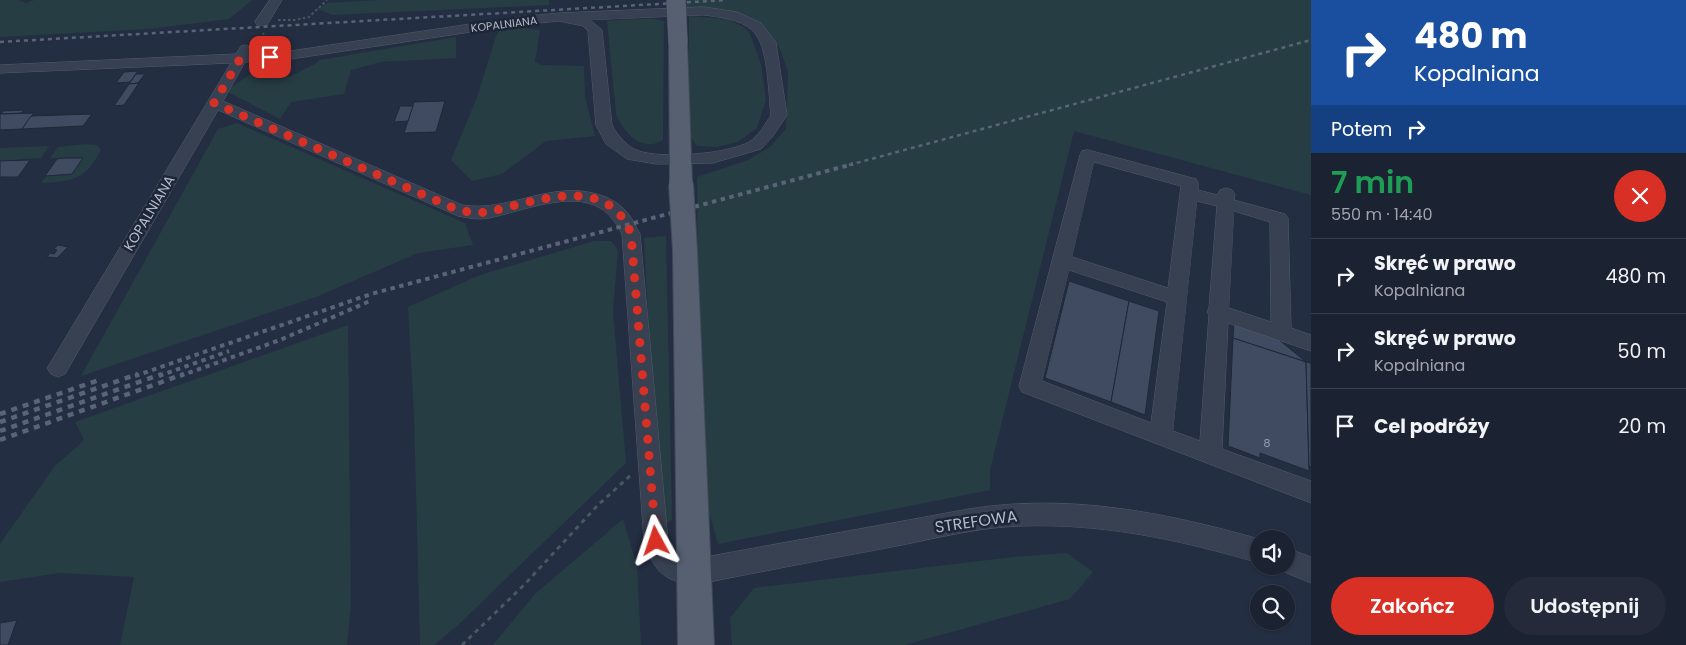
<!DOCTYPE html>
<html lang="pl">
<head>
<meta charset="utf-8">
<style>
	:root { --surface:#1b2232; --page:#242a3a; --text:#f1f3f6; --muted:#a0a4ac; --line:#393f4d; --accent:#d93025 }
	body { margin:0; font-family:Poppins,sans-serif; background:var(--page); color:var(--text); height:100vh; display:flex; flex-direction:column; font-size:19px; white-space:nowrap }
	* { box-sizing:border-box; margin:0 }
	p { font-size:16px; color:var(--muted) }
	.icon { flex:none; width:28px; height:28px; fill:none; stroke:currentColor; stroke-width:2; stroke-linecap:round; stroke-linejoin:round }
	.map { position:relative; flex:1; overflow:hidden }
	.side { display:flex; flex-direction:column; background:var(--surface); width:375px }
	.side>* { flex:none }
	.guide { background:#1a4fa0; color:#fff; overflow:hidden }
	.fabs { position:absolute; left:1250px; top:530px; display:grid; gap:10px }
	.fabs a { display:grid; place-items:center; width:45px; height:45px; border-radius:50%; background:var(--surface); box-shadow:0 1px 4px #0004,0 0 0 1px var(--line); font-size:25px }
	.pin { position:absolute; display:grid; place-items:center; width:42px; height:42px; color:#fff; margin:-21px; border-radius:10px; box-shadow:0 2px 8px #0006 }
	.me { position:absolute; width:55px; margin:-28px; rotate:355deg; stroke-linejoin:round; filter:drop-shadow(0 0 4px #0008) }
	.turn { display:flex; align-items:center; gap:18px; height:105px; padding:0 20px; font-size:22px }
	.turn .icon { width:65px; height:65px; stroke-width:2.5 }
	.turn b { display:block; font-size:35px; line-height:42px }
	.then { display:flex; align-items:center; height:48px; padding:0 20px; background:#0003; gap:10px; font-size:19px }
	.round { display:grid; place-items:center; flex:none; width:52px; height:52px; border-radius:26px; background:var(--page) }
	.head { display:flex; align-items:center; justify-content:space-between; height:85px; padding:0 20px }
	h1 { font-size:30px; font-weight:600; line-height:38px; color:#1e9e55 }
	.action { display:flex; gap:10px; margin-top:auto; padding:10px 20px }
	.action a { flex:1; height:58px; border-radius:30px; background:var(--accent); color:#fff; font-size:20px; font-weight:600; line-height:58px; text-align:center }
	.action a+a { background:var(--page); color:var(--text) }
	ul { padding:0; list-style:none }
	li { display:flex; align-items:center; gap:15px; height:75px; padding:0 20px; border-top:1px solid var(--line) }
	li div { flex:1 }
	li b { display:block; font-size:19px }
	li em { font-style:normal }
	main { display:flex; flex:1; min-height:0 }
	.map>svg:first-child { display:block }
	.green { fill:#263d43 }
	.building { fill:#404b62; stroke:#1f2838 }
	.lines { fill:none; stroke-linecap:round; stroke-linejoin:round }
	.minor-casing { stroke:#535c6c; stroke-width:1 }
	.major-casing { stroke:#424a5a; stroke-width:2 }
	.path-far1 { stroke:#445a5f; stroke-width:2; stroke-dasharray:2.5 2.5; stroke-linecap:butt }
	.path { stroke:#445a5f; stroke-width:3; stroke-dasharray:4.5 4.5; stroke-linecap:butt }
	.minor { fill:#384151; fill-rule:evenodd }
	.major { fill:#566071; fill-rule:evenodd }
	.rail-far2 { stroke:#5a6478; stroke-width:2.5; stroke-dasharray:4 4; stroke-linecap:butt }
	.rail-far1 { stroke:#5a6478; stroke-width:4; stroke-dasharray:4.5 4.5; stroke-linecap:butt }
	.rail { stroke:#5a6478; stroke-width:4.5; stroke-dasharray:6 6; stroke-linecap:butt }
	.major-bridge-far1-casing { stroke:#424a5a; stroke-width:20; stroke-linecap:butt }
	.major-bridge-casing { stroke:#424a5a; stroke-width:26; stroke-linecap:butt }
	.major-bridge-far1 { stroke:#566071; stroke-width:19 }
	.major-bridge { stroke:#566071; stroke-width:24 }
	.route { stroke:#d93025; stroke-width:9; stroke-dasharray:0 16.2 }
	.labels { text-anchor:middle; stroke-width:5; stroke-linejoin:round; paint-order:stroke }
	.far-street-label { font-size:11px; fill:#b5bccc; stroke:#1d2636 }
	.number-label { font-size:11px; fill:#98a0b2 }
	.street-label { font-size:14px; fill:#b5bccc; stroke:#1d2636 }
	.near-street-label { font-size:16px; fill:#b5bccc; stroke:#1d2636 }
</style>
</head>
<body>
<main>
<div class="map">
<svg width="1311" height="645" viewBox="0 0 1311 645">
	<rect width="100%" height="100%" fill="#242e42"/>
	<g class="green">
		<path d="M0 0H18L26 3 34 0H252L229 19 149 29 0 37Z"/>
		<path d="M378 0H549V5L333 15 317 9 328 3Z"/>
		<path d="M685 0H1311V195L1074 131 990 470V490L718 544 700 481 697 177 748 160 770 147 786 129 788 72 780 49 764 27 685 9Z"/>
		<path d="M689 16 727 19 744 27 750 34 761 64 766 100 757 128 738 142 717 147 697 146 689 135Z"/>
		<path d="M633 19H653L664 21 663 140C642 153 624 133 616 114L607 21Z"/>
		<path d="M523 28 540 30 535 62 542 65 584 66 585 97 595 136 546 141 502 174 472 181 451 160 477 97 496 36 499 30Z"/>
		<path d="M456 37V58L381 62 351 70 344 94 291 102 280 119 226 91 252 73 289 77 315 64 320 60Z"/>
		<path d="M237 123 465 223 473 245 418 253 316 297 81 376 218 129Z"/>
		<path d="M86 144 97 145 101 150C85 180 74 181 41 183L46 176 72 174 83 158H50L58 147Z"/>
		<path d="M49 146 41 158 0 161V148Z"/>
		<path d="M666 236 672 520 663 526 655 452 644 238Z"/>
		<path d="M594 241H611L618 250 613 311 626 463 457 626 434 645H420L414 414 408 307 480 275Z"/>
		<path d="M348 325 351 604 347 645H120L134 577 60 573 0 582V544L54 467 84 440 75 422Z"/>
		<path d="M623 519 637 566 641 645H493L535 594Z"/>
		<path d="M1067 553 1093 572 1070 599 905 645H732L730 618 754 588 1013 557Z"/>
	</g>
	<g class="building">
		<path d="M138 71 130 82 116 83 124 72Z"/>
		<path d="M136 74H145L138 83 129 84Z"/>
		<path d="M139 83 124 105 114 106 129 84Z"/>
		<path d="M445 101 436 132 404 133 414 102Z"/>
		<path d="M400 106H413L408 121 394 122Z"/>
		<path d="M24 110 21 113 1 114 3 111Z"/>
		<path d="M34 113 22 129 0 130V114Z"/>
		<path d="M92 114 83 126 22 129 31 116Z"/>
		<path d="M64 158H83L72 174 45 176 57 159Z"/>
		<path d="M30 160 18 177H0V161Z"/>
		<path d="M58 245 68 247 57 258 47 257 50 253 54 254 57 250 54 249Z"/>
		<path d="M1069 281 1129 301 1111 402 1045 378Z"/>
		<path d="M1129 301 1159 311 1145 415 1111 402Z"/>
		<path d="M1234 321 1272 334 1306 362 1233 338Z"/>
		<path d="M1233 338 1306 362 1309 471 1260 453V458L1228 446Z"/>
		<path d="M1306 362 1311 363V467L1309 466Z"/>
		<path d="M17 620 8 645H0V623Z"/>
	</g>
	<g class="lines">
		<g class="minor-casing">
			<g id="minor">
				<path d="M270 0H282L267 25H257L255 22Z"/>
				<path d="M704 7 737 12 761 23 774 40 776 43 787 115 773 136 761 149 713 163 656 164 627 159 606 144 596 125 588 31 583 26 559 21 517 25 284 60 245 62 223 101 462 205C508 213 552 179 600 195 609 198 619 203 626 211 632 217 636 227 640 234L668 541C674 554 680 557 694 559L969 509C1067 493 1164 512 1259 539V563C1181 540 1102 523 1021 526 981 527 941 537 902 545 833 558 763 571 694 585 661 580 655 571 644 541L622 234C616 223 610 214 600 208 571 190 519 212 489 218 478 220 469 218 458 216L218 110 65 374 58 377 51 374 47 368 51 362 231 63 0 73V65L236 54 241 46 246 45 253 49 251 53 284 52 517 17 559 13ZM704 15C719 17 740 19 752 30 769 45 768 92 771 115 765 124 759 136 749 142 728 154 662 159 639 151 627 147 618 136 612 125L602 30 590 20Z"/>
				<path d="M1088 150 1196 179 1198 183V190L1217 195 1220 190 1226 188 1232 190 1235 194 1234 200 1285 214 1288 218 1291 328 1311 335V351L1228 323 1222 449 1311 481V503L1022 392 1019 386 1080 155 1082 151ZM1094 162 1181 186 1168 288 1072 257ZM1197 201 1217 206 1209 308 1207 312 1209 315 1200 441 1173 431ZM1234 211 1270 222 1271 322 1229 308ZM1069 270 1167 302 1151 423 1042 381Z"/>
				<path d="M1286 548 1311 557V583L1277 569 1276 566H1286Z"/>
			</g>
		</g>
		<g class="major-casing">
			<g id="major">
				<path d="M678 37 684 38 687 42 692 184 689 189 681 191 673 189 670 184 669 42 672 38Z"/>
				<path d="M685 242 694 245 697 251 714 645H678L673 251 676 245Z"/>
			</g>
		</g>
		<g class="path-far1">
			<path d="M278 20H295L309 17 327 0"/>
			<path d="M256 42 266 38 263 33"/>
		</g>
		<path class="path" d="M462 645 524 585 598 505 632 474"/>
		<use href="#minor" class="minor"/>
		<use href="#major" class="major"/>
		<g class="rail-far2">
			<path d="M0 42 727 0"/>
			<path d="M849 165 1311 40"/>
		</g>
		<g class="rail-far1">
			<path d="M135 376 371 294 853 164"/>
			<path d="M159 376 229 351"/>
			<path d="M180 376 280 340 370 301"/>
		</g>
		<g class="rail">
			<path d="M0 414 102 379"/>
			<path d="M0 422 138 374"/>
			<path d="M0 431 162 374"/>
			<path d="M0 440 184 374"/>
		</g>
		<g class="major-bridge-far1-casing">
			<path id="major-bridge-far1" d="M676 0 678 42"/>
		</g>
		<g class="major-bridge-casing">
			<path id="major-bridge" d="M681 184 685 251"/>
		</g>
		<use href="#major-bridge-far1" class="major-bridge-far1"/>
		<use href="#major-bridge" class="major-bridge"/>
	</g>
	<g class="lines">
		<path class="route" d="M270 57 240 59 214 103 458 210 474 213 488 212C534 202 608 172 631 234L656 541"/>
	</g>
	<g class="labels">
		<g class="far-street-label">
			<text transform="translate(504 24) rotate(-7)" y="4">KOPALNIANA</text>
		</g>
		<g class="number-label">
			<text x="1267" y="447">8</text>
		</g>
		<g class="street-label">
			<text transform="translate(149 213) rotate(-59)" y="5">KOPALNIANA</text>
		</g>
		<g class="near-street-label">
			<text transform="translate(976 521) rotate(-8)" y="6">STREFOWA</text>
		</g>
	</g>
</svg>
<div class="fabs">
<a><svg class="icon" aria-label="sound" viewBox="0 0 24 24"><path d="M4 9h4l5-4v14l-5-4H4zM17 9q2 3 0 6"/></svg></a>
<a><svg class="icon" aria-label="search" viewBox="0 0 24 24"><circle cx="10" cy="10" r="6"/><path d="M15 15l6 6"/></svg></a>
</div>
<div class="pin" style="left:270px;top:57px;background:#d93025"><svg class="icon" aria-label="arrive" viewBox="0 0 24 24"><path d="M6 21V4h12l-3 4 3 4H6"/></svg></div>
<svg class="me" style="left:656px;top:541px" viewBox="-20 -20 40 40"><path d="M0-17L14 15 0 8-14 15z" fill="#d93025" stroke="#fff" stroke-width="4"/></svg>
</div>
<section class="side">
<div class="guide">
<div class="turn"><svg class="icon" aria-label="right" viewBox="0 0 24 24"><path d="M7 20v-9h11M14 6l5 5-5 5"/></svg><div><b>480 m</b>Kopalniana</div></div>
<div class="then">Potem<svg class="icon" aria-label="right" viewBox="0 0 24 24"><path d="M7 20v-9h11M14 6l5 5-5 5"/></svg></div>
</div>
<div class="head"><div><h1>7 min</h1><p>550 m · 14:40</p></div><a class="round" style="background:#d93025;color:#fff"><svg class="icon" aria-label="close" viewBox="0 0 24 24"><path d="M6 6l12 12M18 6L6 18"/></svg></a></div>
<ul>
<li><svg class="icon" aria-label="right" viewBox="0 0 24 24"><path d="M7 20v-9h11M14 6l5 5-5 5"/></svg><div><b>Skręć w prawo</b><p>Kopalniana</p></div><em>480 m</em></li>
<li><svg class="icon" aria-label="right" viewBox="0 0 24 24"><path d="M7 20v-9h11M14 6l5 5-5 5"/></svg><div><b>Skręć w prawo</b><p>Kopalniana</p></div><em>50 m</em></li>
<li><svg class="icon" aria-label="arrive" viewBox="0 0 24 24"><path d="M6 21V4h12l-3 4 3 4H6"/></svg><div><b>Cel podróży</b></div><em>20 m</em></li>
</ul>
<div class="action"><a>Zakończ</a><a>Udostępnij</a></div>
</section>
</main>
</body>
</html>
